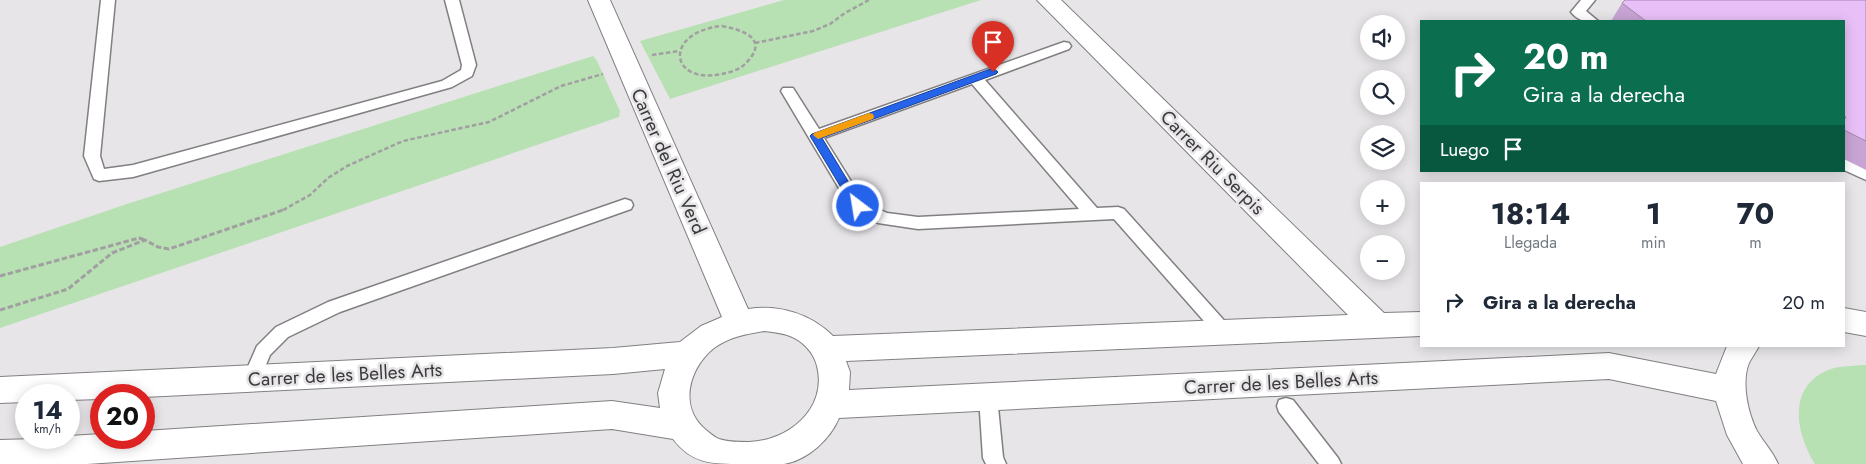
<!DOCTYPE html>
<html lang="es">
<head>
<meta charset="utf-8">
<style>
	:root { --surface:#fff; --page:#f6f6f7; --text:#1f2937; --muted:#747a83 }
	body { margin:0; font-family:Jost,sans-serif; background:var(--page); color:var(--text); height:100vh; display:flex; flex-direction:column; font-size:19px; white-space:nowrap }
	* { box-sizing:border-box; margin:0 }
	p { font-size:16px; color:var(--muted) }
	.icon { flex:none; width:28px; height:28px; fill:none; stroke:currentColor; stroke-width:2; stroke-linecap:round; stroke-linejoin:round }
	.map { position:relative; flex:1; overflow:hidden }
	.side { position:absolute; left:1420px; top:182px; width:425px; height:165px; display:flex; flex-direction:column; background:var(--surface); border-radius:0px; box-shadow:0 2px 12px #0003 }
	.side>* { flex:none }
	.hud { position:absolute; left:1420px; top:20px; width:425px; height:152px; border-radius:0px; box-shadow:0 2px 12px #0003; background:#0b6e4f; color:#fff; overflow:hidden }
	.fabs { position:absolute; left:1360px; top:15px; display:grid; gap:10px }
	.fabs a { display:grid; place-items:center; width:45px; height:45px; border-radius:50%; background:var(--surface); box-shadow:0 2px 12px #0003; font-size:25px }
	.speed { position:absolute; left:15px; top:384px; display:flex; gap:10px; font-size:25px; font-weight:700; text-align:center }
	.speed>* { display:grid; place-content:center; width:65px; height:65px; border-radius:50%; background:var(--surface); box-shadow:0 2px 12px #0003; line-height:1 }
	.speed small { font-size:12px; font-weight:400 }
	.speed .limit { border:8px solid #d22; background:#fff; color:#111 }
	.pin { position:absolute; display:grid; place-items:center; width:42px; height:42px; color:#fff; margin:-51px -21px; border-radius:50% 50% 50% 0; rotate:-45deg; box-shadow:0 0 5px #0007 }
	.pin .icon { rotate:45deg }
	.me { position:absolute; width:55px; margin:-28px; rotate:329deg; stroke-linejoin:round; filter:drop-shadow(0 0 4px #0008) }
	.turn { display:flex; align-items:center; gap:18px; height:105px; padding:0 20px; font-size:22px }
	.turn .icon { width:65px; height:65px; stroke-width:2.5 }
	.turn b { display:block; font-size:35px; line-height:42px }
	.then { display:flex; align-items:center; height:48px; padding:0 20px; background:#0003; gap:10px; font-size:19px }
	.eta { display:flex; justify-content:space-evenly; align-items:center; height:85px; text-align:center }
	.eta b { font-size:30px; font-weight:700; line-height:35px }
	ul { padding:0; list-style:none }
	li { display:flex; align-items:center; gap:15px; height:70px; padding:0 20px }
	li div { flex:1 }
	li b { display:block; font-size:19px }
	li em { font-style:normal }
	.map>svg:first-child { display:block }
	.green { fill:#b7e1b2 }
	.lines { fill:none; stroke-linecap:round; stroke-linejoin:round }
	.service-casing { stroke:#817f82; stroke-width:3 }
	.minor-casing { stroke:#817f82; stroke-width:2 }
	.path-far1 { stroke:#a19fa2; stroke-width:2.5; stroke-dasharray:4.5 2.5; stroke-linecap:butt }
	.path { stroke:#a19fa2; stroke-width:3; stroke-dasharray:5.5 2.5; stroke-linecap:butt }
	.service { fill:#fff; fill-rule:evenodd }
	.minor { fill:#fff; fill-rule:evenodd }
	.wall { fill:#c8a4d4 }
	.building { fill:#e9bff7; stroke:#a386ad }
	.route { fill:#2563eb; stroke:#184099 }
	.slow { fill:#f59e0b }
	.labels { text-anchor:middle; stroke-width:5; stroke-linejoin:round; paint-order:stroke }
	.street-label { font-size:19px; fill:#3a3a3b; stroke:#e7e5e8 }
</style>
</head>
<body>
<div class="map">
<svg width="1866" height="464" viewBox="0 0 1866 464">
	<rect width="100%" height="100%" fill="#e7e5e8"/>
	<g class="green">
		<path d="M784 0H981L670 99 640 41Z"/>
		<path d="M593 56 597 61 620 111 619 117 0 328V247L130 203Z"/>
		<path d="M1862 365H1866V464H1815C1795 431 1787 385 1831 369 1840 366 1852 366 1862 365Z"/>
	</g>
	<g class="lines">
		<g class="service-casing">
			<g id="service">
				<path d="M101 0H115L100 156 104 169 133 165 442 81 461 70 462 65 445 0H459L476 65 472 76 452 87 133 177 99 181 94 179 84 156Z"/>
				<path d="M1581 0H1595L1586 11 1598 21C1586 21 1579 22 1571 12Z"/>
				<path d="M1064 42 1069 43 1071 46 1069 49 985 80 1097 208 1118 207 1124 209 1230 327 1233 332 1230 337 1224 339 1218 337 1114 219 918 229 878 223 852 210 781 91 783 88H793L819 129ZM972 84 1079 209 918 217 887 213 864 202 824 138Z"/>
				<path d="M1844 158 1866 167V180L1844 170Z"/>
				<path d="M625 199 631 201 633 205 631 209 340 312 288 337 270 355 258 384 252 386 246 384 243 378 257 346 276 327 328 302Z"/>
				<path d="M988 389 995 391 997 397 1003 457 1006 464H986L983 458 979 397 981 391Z"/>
				<path d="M1286 398 1293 400 1338 458 1341 464H1319L1279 412 1277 406 1279 400Z"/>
			</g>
		</g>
		<g class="minor-casing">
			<g id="minor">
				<path d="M588 0H610L748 309C779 304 811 314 833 336L1348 315 1037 0H1061L1384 313 1421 312V336L846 361 850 372 849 390 1609 353 1716 374 1727 346H1759C1756 352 1752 357 1749 363 1741 383 1748 413 1757 431 1764 443 1773 452 1778 464H1743L1727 435 1716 401 1609 379 839 418C830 439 808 460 784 464 771 464 755 464 742 464 712 464 692 464 673 439L612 429 87 464H0V440L69 438V436L101 434V438H144V431L612 401 660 408 658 393 665 369 613 374 144 397V395H101V399L69 400V395H26V402L0 403V377L613 348 680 342 701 326 722 317ZM764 331C773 332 782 333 790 336 803 341 814 353 817 366 828 409 788 441 749 442 739 442 728 442 719 439 714 437 710 433 706 430 678 407 689 368 714 348 729 337 746 334 764 331Z"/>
				<path d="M1844 308 1866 312V336L1844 332Z"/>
			</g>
		</g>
		<g class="path-far1">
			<path d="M722 26C743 30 770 39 746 63 740 70 730 72 722 74 669 85 663 32 722 26Z"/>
			<path d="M755 43 813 31 830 24 845 13 869 0"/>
			<path d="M652 55 679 51"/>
			<path d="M283 210 310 195 328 178 347 166 403 141 489 122 561 86 603 74"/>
		</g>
		<g class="path">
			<path d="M0 276 139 238 145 240"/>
			<path d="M0 310 68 289 112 253 145 240 158 247 169 249 286 209"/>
		</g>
		<use href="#service" class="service"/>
		<use href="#minor" class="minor"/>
	</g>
	<path class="wall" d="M1866 0V170L1844 159V21H1611L1622 3Z"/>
	<path class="building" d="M1625 0H1866V141L1844 130V120L1846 117 1844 116V21H1646L1622 3Z"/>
	<path class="route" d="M993 68 998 72 996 74 822 138 863 206 858 211 854 209 810 136 812 134Z"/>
	<path class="slow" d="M869 113 873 114 874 117 873 119 818 139 813 135 814 133Z"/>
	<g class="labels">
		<g class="street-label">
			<text transform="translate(669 161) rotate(66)" y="7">Carrer del Riu Verd</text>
			<text transform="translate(1213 162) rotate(45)" y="7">Carrer Riu Serpis</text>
			<text transform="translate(345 374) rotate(-3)" y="7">Carrer de les Belles Arts</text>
			<text transform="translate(1281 382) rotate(-3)" y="7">Carrer de les Belles Arts</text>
		</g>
	</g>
</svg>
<div class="fabs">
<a><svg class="icon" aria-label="sound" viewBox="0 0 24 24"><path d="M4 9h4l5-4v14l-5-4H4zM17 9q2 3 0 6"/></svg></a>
<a><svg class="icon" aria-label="search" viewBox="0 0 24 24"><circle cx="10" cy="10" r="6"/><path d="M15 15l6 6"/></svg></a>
<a><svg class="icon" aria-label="layers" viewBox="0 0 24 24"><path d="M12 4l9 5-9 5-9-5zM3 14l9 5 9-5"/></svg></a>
<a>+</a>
<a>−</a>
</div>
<div class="speed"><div>14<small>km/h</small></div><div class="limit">20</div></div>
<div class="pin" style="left:993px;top:72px;background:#d93025"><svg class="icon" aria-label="arrive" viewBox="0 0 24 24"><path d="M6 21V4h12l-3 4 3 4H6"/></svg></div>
<svg class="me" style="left:858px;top:206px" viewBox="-20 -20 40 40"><circle r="17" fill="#2563eb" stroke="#fff" stroke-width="3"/><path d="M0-11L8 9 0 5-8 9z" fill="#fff"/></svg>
<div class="hud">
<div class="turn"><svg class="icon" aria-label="right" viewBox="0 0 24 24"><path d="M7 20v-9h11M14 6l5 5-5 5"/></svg><div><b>20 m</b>Gira a la derecha</div></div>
<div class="then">Luego<svg class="icon" aria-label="arrive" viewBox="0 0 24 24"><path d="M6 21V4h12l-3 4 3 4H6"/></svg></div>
</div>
<section class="side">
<div class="eta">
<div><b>18:14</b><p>Llegada</p></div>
<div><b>1</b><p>min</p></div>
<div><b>70</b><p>m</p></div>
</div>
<ul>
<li><svg class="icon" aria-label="right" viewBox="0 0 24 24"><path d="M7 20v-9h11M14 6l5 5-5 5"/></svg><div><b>Gira a la derecha</b></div><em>20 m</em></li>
</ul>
</section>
</div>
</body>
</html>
